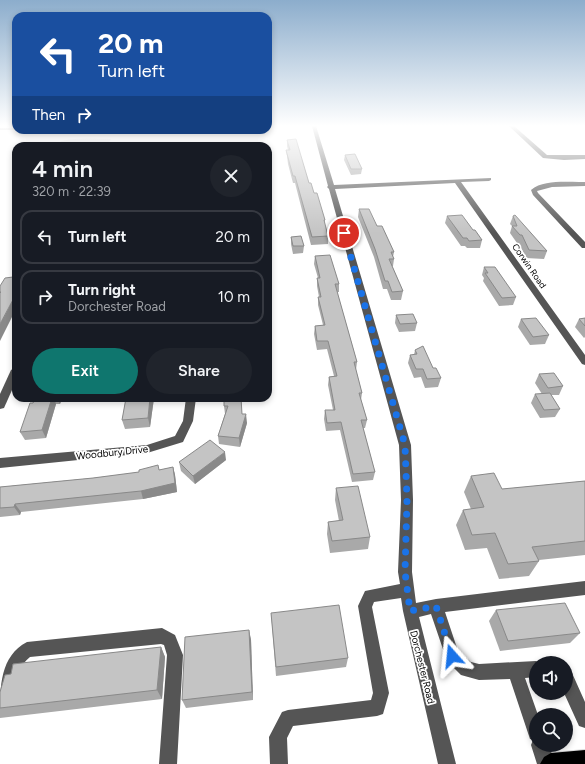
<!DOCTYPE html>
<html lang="en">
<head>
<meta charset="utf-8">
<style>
	:root { --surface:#171b24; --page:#20242c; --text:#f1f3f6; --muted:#9ea1a6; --line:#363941; --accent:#0f766e }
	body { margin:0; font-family:Figtree,sans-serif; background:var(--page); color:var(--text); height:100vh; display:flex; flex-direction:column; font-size:15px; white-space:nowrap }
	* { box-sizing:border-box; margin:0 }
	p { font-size:13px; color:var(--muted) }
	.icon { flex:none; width:22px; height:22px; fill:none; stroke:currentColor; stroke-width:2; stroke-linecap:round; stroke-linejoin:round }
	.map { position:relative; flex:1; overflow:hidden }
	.drawer { position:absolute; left:12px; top:142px; width:260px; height:260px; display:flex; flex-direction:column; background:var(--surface); border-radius:12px; box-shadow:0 2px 6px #0003 }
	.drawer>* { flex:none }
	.guide { position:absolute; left:12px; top:12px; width:260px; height:122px; border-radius:12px; box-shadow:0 2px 6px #0003; background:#1a4fa0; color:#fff; overflow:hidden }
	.fabs { position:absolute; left:529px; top:656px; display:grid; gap:8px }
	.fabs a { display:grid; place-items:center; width:44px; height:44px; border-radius:50%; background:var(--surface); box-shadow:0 2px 6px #0003; font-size:20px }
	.pin { position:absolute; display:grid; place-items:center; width:34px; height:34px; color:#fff; margin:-17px; border:2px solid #fff; border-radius:50%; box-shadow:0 1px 4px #0007 }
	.me { position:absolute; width:44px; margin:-22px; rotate:342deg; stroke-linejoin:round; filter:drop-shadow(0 0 3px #0008) }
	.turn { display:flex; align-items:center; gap:14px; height:84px; padding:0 20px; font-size:18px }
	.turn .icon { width:52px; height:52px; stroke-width:2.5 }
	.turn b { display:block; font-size:28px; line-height:34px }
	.then { display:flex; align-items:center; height:38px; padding:0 20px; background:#0003; gap:8px; font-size:15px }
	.round { display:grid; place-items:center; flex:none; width:42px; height:42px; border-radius:21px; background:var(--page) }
	.overview { display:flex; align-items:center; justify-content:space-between; height:68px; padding:0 20px }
	h1 { font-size:24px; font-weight:600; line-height:30px }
	.button { display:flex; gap:8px; margin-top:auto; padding:8px 20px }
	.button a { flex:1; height:46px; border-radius:24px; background:var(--accent); color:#fff; font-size:16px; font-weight:600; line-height:46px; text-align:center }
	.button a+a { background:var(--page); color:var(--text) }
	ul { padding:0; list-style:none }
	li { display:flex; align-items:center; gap:12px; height:54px; margin:0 8px 6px; padding:0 12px; border:2px solid var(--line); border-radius:12px }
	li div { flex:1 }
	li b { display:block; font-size:15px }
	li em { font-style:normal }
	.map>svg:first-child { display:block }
	.green { fill:#dcdcdc }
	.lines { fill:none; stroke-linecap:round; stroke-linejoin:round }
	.highway-casing { stroke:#dbdbdb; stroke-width:2 }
	.minor { fill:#555; fill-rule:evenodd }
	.highway { fill:#000; fill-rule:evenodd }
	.wall { fill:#a9a9a9 }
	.shaded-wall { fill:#898989 }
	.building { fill:#c4c4c4; stroke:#898989 }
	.route { stroke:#1a73e8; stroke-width:7; stroke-dasharray:0 12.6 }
	.labels { text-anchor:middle; stroke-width:3.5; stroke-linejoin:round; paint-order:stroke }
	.far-street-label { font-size:9px; fill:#000; stroke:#fff }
	.street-label { font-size:10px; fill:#000; stroke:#fff }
</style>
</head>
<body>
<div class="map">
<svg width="585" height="764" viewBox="0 0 585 764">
	<rect width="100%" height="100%" fill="#fff"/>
	<path class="green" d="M111 139 107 146H53C61 136 98 139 111 139Z"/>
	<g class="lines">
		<g class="highway-casing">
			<path id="highway" d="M585 750V764H540L544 757 551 753Z"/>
		</g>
		<g class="minor">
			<path d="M312 126H316L334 185 491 178V180L489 181 461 182 585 355V365L582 364 455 183 335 189 411 445 413 500 412 572 416 603 436 599 585 581V595L445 612 458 651 471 662 479 664 536 661 540 663H536V677L525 678 538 715H536V745H549L555 764H537L531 745 533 740 530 739 510 679 479 680 461 675 447 661 431 614 419 617 456 764H438L403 611 401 598 374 602 372 607 389 693 383 714 377 716 293 726 287 738 288 764H270L269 737 282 712 288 710 371 700 373 693 358 606 365 591 400 584 398 572 401 500 399 445 329 189 327 187 328 186Z"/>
			<path d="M509 126H514L547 155H585V159L564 160 543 158Z"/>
			<path d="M0 128H16V130H18H0Z"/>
			<path d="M579 182H585V186L552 187 537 191 538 193 585 242V248H582L533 195 531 190C543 180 564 182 579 182Z"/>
			<path d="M16 367V381L4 408 0 409V394L11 370Z"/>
			<path d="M186 398H196L193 421 183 442 147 453 0 468V458L147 445 175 436 183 421Z"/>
			<path d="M162 628 175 635 183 655 177 764H159L167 655 164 645 161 644 30 657C11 673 14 692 6 713L0 715C0 687 0 656 27 642Z"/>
			<path d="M566 671 572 673 585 702V728L579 726 564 693H566Z"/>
		</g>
		<use href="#highway" class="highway"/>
	</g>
	<g class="wall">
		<path d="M287 140 314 193 325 220V226L328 236V244L311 245 295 183H293L288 164 287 156 286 150H288L287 146Z"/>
		<path d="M345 155 362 169 361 174 351 175 344 160Z"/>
		<path d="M359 209 377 226 394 252 393 257 394 259 393 266H392L403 291 401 300H391L387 289H383L374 257 358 217Z"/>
		<path d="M447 216 473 230 482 240 480 248H467L465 246H461L445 223Z"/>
		<path d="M513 216 547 251 544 259 526 258 519 243H517L510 233 512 226 510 224Z"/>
		<path d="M291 237 304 246 303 253 293 254 291 244Z"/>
		<path d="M315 256 339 284V292H337L357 362 356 370 362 393 361 400 367 420 365 428H363L375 472 373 480 352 482 340 430 326 431 324 419 325 410H333L328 385 329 377 334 376 327 349 317 350 314 334 315 326 323 325 318 305V297H319L317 286V278H318L314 264Z"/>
		<path d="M484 267 516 297 513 305 499 306 483 281 484 278 482 275Z"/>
		<path d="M396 315 417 323 415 331 399 332 395 323Z"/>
		<path d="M585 318V337L584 338 575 327 579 319Z"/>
		<path d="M521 319 549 335 545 344 530 345 518 327Z"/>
		<path d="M415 350 433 368 441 378 438 387 425 388 421 377 414 378 408 363 410 355H414Z"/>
		<path d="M539 374 563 386 559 395H551L560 409 555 417 540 418 531 403 535 394H542L535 383Z"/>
		<path d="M35 398H62L60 404H56L46 438 25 440 20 432Z"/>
		<path d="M126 398H154L150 427 125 429 122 420Z"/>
		<path d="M224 398H241L242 414 247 423 240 447 219 444 218 436 225 414 224 406Z"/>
		<path d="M226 460 195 484 181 471 179 462Z"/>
		<path d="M173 467 175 475 177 492 143 499 21 512 20 515 0 517V487L93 478 159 470Z"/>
		<path d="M471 476 502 489 585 481V555L539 560V561L529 576 499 579 487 548 465 550 456 525 463 510 471 509 464 492Z"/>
		<path d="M336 488 370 537 368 549 330 553 327 534 328 522 339 521 335 500Z"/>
		<path d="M496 610 580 633 570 643 500 651 489 621Z"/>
		<path d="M271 613 348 658 346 667 276 676Z"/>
		<path d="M249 630 251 640 253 700 186 708 182 700Z"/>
		<path d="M161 647 165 657 162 699 0 718V692L11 674Z"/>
	</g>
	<g class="shaded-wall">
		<path d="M16 294V309L0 341V324Z"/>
		<path d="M52 398H54L56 404 46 438 42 430Z"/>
		<path d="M57 398H62L60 404Z"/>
		<path d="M150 398H154L150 427 148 418Z"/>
		<path d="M246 414 247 423 240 447 239 438Z"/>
		<path d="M225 452 226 460 195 484 193 476Z"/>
		<path d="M173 467 175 475 177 492 143 499 141 491Z"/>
		<path d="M15 504 21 512 20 515 14 507Z"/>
		<path d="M249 630 251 640 253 700 252 692Z"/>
		<path d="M161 647 165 657 162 699 157 690Z"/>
	</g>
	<g class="building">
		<path d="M296 139 309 183H311L314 193H317L325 220H324L328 236 312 237 295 176H293L286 150H290L287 140Z"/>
		<path d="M355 154 362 169H351L345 155Z"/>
		<path d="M359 209H369L377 226H382L394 252H391L394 259H389L403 291 392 292 388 281H385L375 249Z"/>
		<path d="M462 215 473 230H475L482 240 469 241 467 238H463L447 216Z"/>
		<path d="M515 215 547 251 529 250 522 235H520L512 226H517L513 216Z"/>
		<path d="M301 236 304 246H293L291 237Z"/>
		<path d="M330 255 339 284H335L357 362H354L362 393H359L367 420H361L375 472 353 474 341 422 327 423 325 410H335L329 377 337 376 328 341H317L315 326 325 325 318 297H321L317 278H320L315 256Z"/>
		<path d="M484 267H495L516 297 502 298 485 273H488Z"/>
		<path d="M16 272V294L0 324V293L1 292H0V286L5 278 13 277Z"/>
		<path d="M413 314 417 323 400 324 396 315Z"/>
		<path d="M536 318 549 335 533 337 521 319Z"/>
		<path d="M585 318V326L579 319Z"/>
		<path d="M423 346 433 368H436L441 378 427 379 423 369H416L410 355 417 354 415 350Z"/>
		<path d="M554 373 563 386 548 388 539 374Z"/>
		<path d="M550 393 560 409 544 410 535 394Z"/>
		<path d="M35 398H52L42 430 20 432 30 403H33Z"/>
		<path d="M126 398H150L148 418 122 420Z"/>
		<path d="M224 398H241L242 414H246L239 438 218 436 228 406H224Z"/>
		<path d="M210 440 225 452 193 476 179 462Z"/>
		<path d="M158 465 159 470 173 467 175 483 141 491 15 504 14 507 0 508V487L93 478 139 472V470Z"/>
		<path d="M494 473 502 489 585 481V541L532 547 539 561 508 564 495 533 472 535 463 510 484 507 471 476Z"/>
		<path d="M358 486 370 537 332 541 328 522 343 520 336 488Z"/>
		<path d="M565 603 580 633 508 641 496 610Z"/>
		<path d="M339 605 348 658 276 667 271 613Z"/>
		<path d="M249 630 252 692 182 700 185 637Z"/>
		<path d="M161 647 157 690 0 708V692L5 675 11 674 13 664Z"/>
	</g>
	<linearGradient id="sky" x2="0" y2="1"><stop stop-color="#8cadcc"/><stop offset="0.54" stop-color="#fff"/><stop offset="1" stop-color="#fff" stop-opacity="0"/></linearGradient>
	<rect width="585" height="233" fill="url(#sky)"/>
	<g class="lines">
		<path class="route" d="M344 233 405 445 407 500 405 572 410 611 436 606 452 656"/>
	</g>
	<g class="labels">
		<g class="far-street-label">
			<text transform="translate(529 266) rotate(55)" y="3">Corwin Road</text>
		</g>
		<g class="street-label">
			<text transform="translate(112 452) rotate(-6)" y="4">Woodbury Drive</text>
			<text transform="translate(423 667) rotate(76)" y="4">Dorchester Road</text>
		</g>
	</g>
</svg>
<div class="fabs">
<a><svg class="icon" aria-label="sound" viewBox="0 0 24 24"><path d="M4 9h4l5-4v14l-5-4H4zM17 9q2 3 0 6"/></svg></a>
<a><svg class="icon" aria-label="search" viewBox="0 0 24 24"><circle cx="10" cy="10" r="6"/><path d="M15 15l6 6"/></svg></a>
</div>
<div class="pin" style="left:344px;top:233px;background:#d93025"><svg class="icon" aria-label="arrive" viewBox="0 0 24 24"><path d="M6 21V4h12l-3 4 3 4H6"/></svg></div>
<svg class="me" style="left:452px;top:656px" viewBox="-20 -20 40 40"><path d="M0-17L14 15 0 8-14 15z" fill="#1a73e8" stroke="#fff" stroke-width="4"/></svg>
<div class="guide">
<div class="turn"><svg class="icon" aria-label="left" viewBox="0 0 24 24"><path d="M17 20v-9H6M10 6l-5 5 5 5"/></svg><div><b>20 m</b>Turn left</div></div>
<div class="then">Then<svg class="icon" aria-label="right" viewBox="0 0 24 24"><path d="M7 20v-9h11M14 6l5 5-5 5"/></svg></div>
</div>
<section class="drawer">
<div class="overview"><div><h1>4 min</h1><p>320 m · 22:39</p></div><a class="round"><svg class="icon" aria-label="close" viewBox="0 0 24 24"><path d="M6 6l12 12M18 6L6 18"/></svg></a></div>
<ul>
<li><svg class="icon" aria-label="left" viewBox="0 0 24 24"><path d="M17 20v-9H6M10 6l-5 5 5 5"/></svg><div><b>Turn left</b></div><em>20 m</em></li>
<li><svg class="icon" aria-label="right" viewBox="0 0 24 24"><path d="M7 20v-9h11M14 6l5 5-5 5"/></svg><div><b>Turn right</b><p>Dorchester Road</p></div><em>10 m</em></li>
</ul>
<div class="button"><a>Exit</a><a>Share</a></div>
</section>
</div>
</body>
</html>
